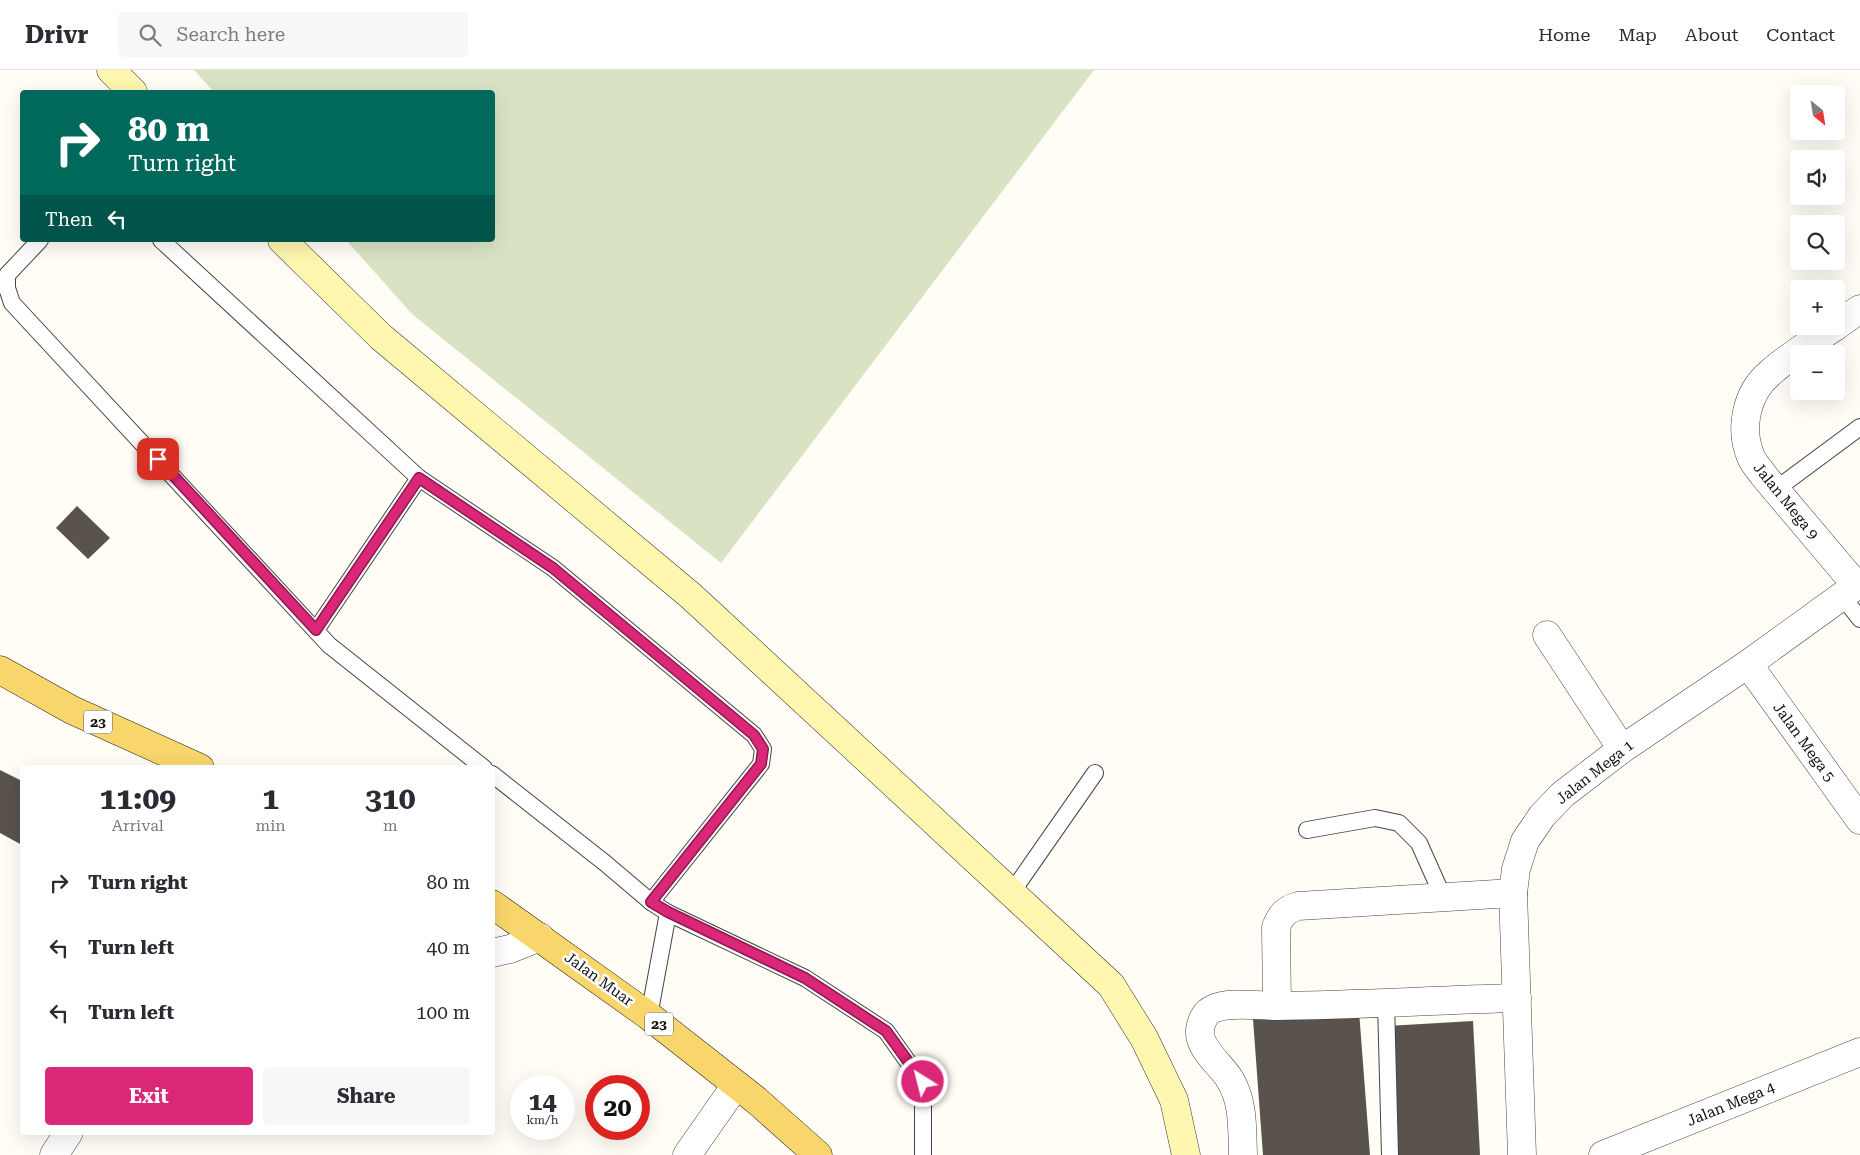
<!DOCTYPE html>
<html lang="en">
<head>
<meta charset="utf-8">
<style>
	:root { --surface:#fff; --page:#f7f7f7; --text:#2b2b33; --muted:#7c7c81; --line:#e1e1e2; --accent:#db2777 }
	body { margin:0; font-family:"Roboto Serif",serif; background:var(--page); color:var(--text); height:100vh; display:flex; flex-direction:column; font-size:19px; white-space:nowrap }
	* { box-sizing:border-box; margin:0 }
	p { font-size:16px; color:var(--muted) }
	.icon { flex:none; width:28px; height:28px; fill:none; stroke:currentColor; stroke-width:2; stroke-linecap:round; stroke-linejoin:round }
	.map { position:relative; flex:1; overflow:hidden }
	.drawer { position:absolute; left:20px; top:695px; width:475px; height:370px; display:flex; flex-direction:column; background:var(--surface); border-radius:5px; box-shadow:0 5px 20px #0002 }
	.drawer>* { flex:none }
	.guide { position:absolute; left:20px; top:20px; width:475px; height:152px; border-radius:5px; box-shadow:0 5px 20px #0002; background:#00695c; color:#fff; overflow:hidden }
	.needle { width:32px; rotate:150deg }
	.fabs { position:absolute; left:1790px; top:15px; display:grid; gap:10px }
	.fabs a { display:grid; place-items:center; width:55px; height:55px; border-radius:5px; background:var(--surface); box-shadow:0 5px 20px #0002; font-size:25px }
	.speed { position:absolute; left:510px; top:1005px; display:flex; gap:10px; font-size:25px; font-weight:700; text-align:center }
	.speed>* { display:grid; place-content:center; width:65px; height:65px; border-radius:50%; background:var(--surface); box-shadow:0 5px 20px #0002; line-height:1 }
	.speed small { font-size:12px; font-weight:400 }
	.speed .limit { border:8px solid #d22; background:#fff; color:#111 }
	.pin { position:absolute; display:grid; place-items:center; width:42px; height:42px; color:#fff; margin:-21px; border-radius:10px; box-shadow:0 2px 8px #0006 }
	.me { position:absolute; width:55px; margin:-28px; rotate:324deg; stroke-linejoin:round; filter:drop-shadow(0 0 4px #0008) }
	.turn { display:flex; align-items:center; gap:18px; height:105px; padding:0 25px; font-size:22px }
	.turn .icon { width:65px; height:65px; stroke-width:2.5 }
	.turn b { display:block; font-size:35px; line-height:42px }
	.then { display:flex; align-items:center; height:48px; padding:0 25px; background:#0003; gap:10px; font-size:19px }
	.eta { display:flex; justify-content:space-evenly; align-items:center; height:85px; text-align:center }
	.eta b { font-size:30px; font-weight:700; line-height:35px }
	.primary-button { display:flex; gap:10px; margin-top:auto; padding:10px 25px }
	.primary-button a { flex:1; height:58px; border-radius:5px; background:var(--accent); color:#fff; font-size:20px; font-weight:700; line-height:58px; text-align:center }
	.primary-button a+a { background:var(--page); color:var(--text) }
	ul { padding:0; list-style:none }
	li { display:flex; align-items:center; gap:15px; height:65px; padding:0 25px }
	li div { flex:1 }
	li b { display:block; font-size:19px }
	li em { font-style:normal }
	header { display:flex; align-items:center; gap:30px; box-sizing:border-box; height:70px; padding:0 25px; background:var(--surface); border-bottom:1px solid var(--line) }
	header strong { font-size:24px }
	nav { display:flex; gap:28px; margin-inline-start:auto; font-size:18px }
	.search { width:350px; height:45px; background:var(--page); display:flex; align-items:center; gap:12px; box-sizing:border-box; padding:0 18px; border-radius:5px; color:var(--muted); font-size:19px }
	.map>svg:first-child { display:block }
	.cemetery { fill:#d9e3c4 }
	.building { fill:#5a524d }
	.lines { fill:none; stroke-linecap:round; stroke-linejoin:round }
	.lane-casing { stroke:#444; stroke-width:18 }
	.street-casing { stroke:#444; stroke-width:29 }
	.secondary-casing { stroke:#333; stroke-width:29 }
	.primary-casing { stroke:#222; stroke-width:29 }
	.lane { stroke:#fff; stroke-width:16 }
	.street { stroke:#fff; stroke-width:28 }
	.secondary { stroke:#fff6b0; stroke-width:28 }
	.primary { stroke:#f9d66b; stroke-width:28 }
	.route-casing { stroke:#8e194d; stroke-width:12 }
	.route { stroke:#db2777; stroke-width:9 }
	.labels { text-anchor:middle; stroke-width:5; stroke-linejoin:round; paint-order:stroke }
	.shield { fill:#fff; stroke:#585858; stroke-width:1 }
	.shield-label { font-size:14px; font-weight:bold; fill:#111 }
	.street-label { font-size:15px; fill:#111; stroke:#fff }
</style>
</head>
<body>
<header>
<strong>Drivr</strong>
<div class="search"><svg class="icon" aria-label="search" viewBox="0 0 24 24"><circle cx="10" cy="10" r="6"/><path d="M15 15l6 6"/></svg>Search here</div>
<nav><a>Home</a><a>Map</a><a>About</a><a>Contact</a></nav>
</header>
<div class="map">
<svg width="1860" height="1085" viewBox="0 0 1860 1085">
	<rect width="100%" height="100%" fill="#fffdf5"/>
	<path class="cemetery" d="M194 0H1094L721 493 412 244 346 170H492V22H214Z"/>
	<g class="building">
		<path d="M77 436 110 468 88 489 56 458Z"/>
		<path d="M0 700 22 711V775L0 763Z"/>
		<path d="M1359 941 1370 1085H1263L1253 949Z"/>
		<path d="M1473 951 1480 1085H1394L1387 956Z"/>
	</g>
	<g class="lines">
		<g class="lane-casing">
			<g id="lane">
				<path d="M40 170 7 205V218L12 233 329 575 484 698"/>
				<path d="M161 170 419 408 553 498 754 665 763 679 761 694 651 832"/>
				<path d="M1775 420 1860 357"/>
				<path d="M1842 526 1860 549"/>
				<path d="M316 560 419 408"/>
				<path d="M492 704 605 793 651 832 668 843 649 946"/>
				<path d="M1307 760 1375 748 1399 753 1419 773 1443 827"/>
				<path d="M1012 822 1095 703"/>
				<path d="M668 843 805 908 886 961 923 1013V1085"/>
				<path d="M1386 932 1390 1085"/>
			</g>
		</g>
		<g class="street-casing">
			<g id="street">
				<path d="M1836 256C1814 271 1790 285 1770 303 1746 323 1739 359 1751 387 1754 394 1760 400 1764 406L1856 515"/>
				<path d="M1836 256 1860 239"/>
				<path d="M1547 565 1622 679"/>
				<path d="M1748 594 1860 750"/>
				<path d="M492 883 510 879 540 867"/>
				<path d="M1277 936 1276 857C1281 845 1285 840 1298 836L1513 823"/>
				<path d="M54 1085 69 1062"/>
				<path d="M687 1085 736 1015"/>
				<path d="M1243 1085C1242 1059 1244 1031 1229 1008 1220 994 1198 978 1200 960 1201 952 1205 942 1213 939 1229 931 1260 936 1277 936 1357 935 1437 930 1517 928"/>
				<path d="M1522 1085 1513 823 1516 799 1525 771 1542 746 1562 725 1622 679 1748 594 1860 513"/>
				<path d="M1603 1085 1860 982"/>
			</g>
		</g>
		<g class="secondary-casing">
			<g id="secondary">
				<path d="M111 0 133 22"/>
				<path d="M282 170 381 267 691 526 1111 915 1144 968 1174 1030 1186 1085"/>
			</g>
		</g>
		<g class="primary-casing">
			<g id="primary">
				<path d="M0 600 72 640 200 698"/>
				<path d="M492 834 649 946 756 1030 818 1085"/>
			</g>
		</g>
		<use href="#lane" class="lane"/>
		<use href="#street" class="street"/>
		<use href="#secondary" class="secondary"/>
		<use href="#primary" class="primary"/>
	</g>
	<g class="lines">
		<g class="route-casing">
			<path id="route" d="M158 389 316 560 419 408 553 498 754 665 763 679 761 694 651 832 668 842 805 908 886 961 923 1012"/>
		</g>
		<use href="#route" class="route"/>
	</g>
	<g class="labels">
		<g class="shield">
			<rect x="84" y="640.5" width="28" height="23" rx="4"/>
			<rect x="645" y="942.5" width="28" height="23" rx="4"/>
		</g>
		<g class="shield-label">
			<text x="98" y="657">23</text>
			<text x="659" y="959">23</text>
		</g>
		<g class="street-label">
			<text transform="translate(1786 431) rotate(51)" y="5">Jalan Mega 9</text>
			<text transform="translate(1804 672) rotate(54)" y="5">Jalan Mega 5</text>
			<text transform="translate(1595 702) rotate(-38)" y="5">Jalan Mega 1</text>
			<text transform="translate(599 909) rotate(36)" y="5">Jalan Muar</text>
			<text transform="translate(1731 1034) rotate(-22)" y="5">Jalan Mega 4</text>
		</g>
	</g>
</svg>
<div class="fabs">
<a><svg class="needle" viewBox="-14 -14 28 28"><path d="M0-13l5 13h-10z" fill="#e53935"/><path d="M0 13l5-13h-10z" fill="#7c7c81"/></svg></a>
<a><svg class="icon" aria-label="sound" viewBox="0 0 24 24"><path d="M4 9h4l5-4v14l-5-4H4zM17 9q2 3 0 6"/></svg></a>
<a><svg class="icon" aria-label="search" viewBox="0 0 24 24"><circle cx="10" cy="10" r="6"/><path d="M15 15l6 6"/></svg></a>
<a>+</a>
<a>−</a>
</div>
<div class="speed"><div>14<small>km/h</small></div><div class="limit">20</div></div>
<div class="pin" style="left:158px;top:389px;background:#d93025"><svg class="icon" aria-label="arrive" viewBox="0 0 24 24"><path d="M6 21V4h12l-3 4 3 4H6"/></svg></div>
<svg class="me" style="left:923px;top:1012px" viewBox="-20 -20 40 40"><circle r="17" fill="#db2777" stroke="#fff" stroke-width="3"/><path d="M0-11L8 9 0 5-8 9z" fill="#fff"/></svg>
<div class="guide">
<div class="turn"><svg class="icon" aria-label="right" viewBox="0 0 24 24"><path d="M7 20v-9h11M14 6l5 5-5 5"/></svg><div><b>80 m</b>Turn right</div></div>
<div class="then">Then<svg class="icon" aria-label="left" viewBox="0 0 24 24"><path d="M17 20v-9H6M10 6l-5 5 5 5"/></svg></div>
</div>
<section class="drawer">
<div class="eta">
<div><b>11:09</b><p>Arrival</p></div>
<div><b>1</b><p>min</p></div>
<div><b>310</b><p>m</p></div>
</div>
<ul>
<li><svg class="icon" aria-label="right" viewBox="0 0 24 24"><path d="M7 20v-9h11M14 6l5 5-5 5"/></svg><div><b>Turn right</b></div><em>80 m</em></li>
<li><svg class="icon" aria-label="left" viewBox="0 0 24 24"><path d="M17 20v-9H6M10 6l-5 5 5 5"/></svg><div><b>Turn left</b></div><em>40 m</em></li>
<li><svg class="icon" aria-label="left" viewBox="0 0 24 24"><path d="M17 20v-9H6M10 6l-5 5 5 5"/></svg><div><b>Turn left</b></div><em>100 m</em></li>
</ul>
<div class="primary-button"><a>Exit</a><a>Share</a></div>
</section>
</div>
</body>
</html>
